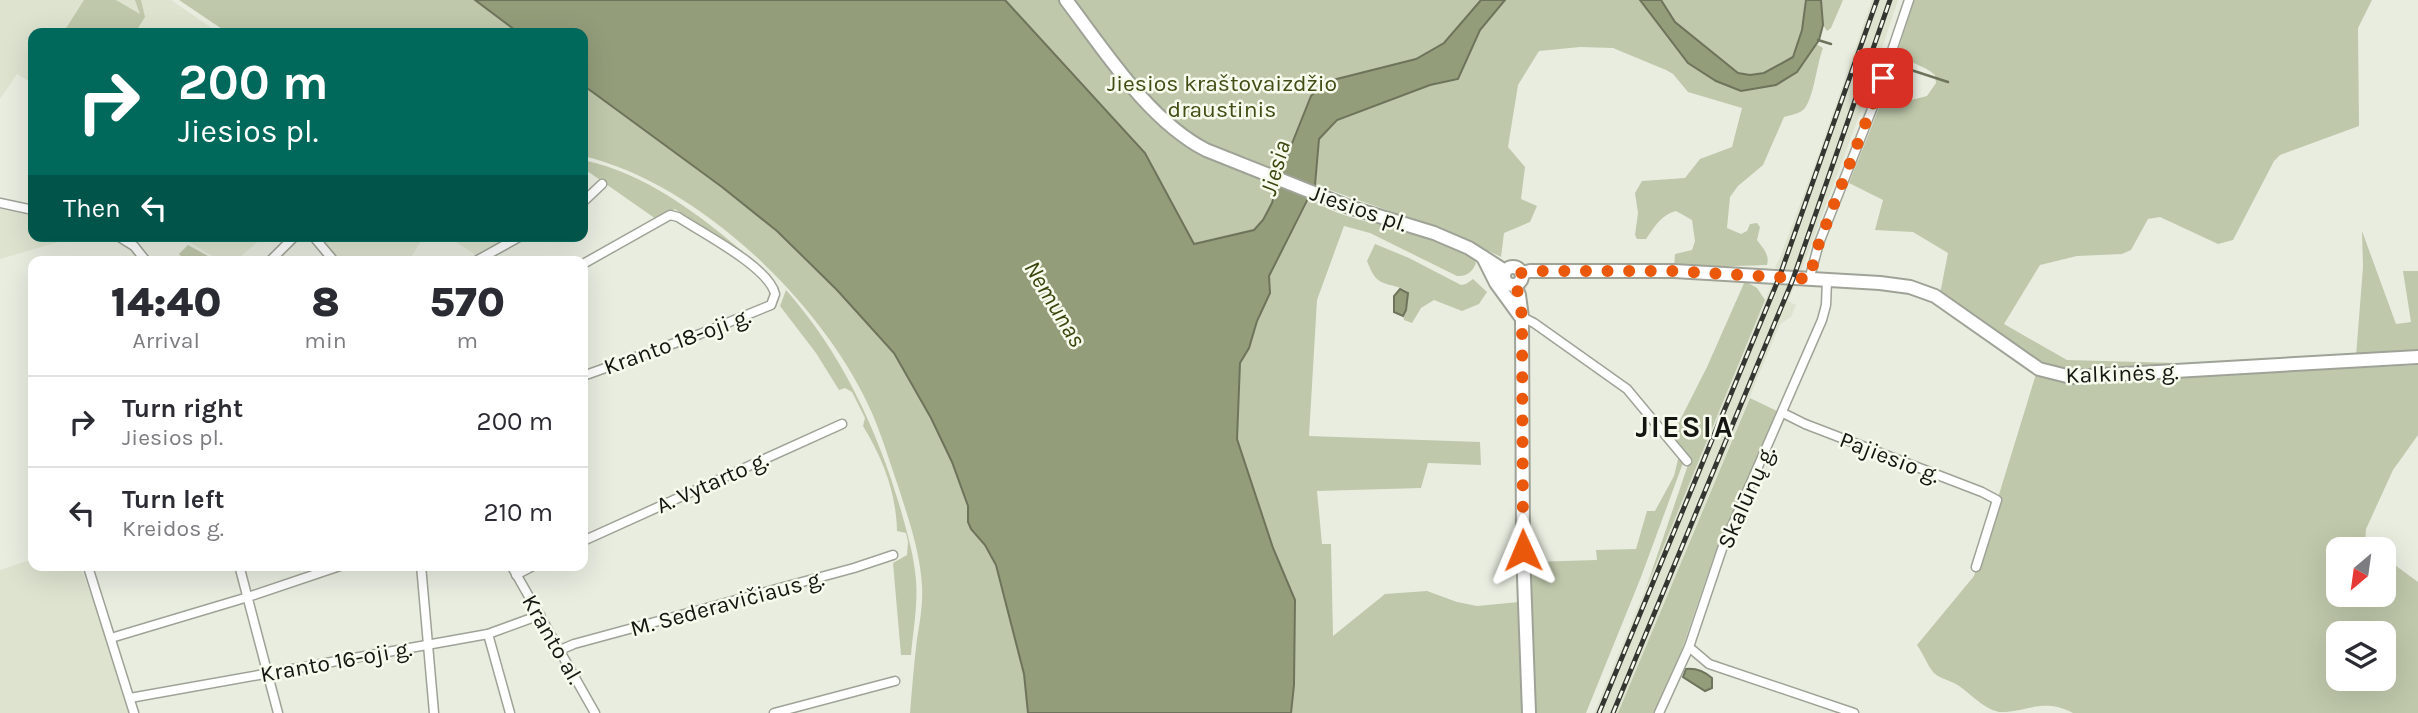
<!DOCTYPE html>
<html lang="en">
<head>
<meta charset="utf-8">
<style>
	:root { --surface:#fff; --page:#f7f7f7; --text:#2b2b33; --muted:#7c7c81; --line:#e1e1e2 }
	body { margin:0; font-family:Karla,sans-serif; background:var(--page); color:var(--text); height:100vh; display:flex; flex-direction:column; font-size:26px; white-space:nowrap }
	* { box-sizing:border-box; margin:0 }
	p { font-size:23px; color:var(--muted) }
	.icon { flex:none; width:38px; height:38px; fill:none; stroke:currentColor; stroke-width:2; stroke-linecap:round; stroke-linejoin:round }
	.map { position:relative; flex:1; overflow:hidden }
	.details { position:absolute; left:28px; top:256px; width:560px; height:315px; display:flex; flex-direction:column; background:var(--surface); border-radius:14px; box-shadow:0 7px 28px #0002 }
	.details>* { flex:none }
	.guide { position:absolute; left:28px; top:28px; width:560px; height:214px; border-radius:14px; box-shadow:0 7px 28px #0002; background:#00695c; color:#fff; overflow:hidden }
	.needle { width:46px; rotate:209deg }
	.buttons { position:absolute; left:2326px; top:537px; display:grid; gap:14px }
	.buttons a { display:grid; place-items:center; width:70px; height:70px; border-radius:14px; background:var(--surface); box-shadow:0 7px 28px #0002; font-size:35px }
	.pin { position:absolute; display:grid; place-items:center; width:60px; height:60px; color:#fff; margin:-30px; border-radius:14px; box-shadow:0 4px 10px #0006 }
	.me { position:absolute; width:77px; margin:-38px; rotate:359deg; stroke-linejoin:round; filter:drop-shadow(0 0 5px #0008) }
	.turn { display:flex; align-items:center; gap:24px; height:147px; padding:0 35px; font-size:32px }
	.turn .icon { width:91px; height:91px; stroke-width:2.5 }
	.turn b { display:block; font-size:49px; line-height:60px }
	.then { display:flex; align-items:center; height:66px; padding:0 35px; background:#0003; gap:14px; font-size:26px }
	.eta { display:flex; justify-content:space-evenly; align-items:center; height:119px; text-align:center }
	.eta b { font-size:42px; font-weight:800; line-height:49px }
	ul { padding:0; list-style:none }
	li { display:flex; align-items:center; gap:21px; height:91px; padding:0 35px; border-top:2px solid var(--line) }
	li div { flex:1 }
	li b { display:block; font-size:26px }
	li em { font-style:normal }
	.map>svg:first-child { display:block }
	.built { fill:#dde3cf }
	.green { fill:#bfc8ab; fill-rule:evenodd }
	.water { fill:#939d7a; stroke:#6d745b; stroke-width:2 }
	.lines { fill:none; stroke-linecap:round; stroke-linejoin:round }
	.stream { stroke:#6d745b; stroke-width:2.5 }
	.street-casing { stroke:#9fa397; stroke-width:11 }
	.primary-casing { stroke:#9fa397; stroke-width:16 }
	.street { stroke:#fff; stroke-width:8 }
	.primary { stroke:#fff; stroke-width:12 }
	.rail-casing { stroke:#353631; stroke-width:5 }
	.rail { stroke:#f7fbed; stroke-width:2.5; stroke-dasharray:8; stroke-linecap:butt }
	.route { stroke:#ea580c; stroke-width:12; stroke-dasharray:0 21.6 }
	.labels { text-anchor:middle; stroke-width:5; stroke-linejoin:round; paint-order:stroke }
	.park-label { font-size:23px; fill:#404d15; stroke:#f7fbed }
	.street-label { font-size:23px; fill:#151612; stroke:#f7fbed }
	.water-label { font-size:24px; font-style:italic; fill:#3a460d; stroke:#f7fbed }
	.district-label { font-size:30px; font-weight:bold; letter-spacing:2px; fill:#151612; stroke:#f7fbed }
</style>
</head>
<body>
<div class="map">
<svg width="2418" height="713" viewBox="0 0 2418 713">
	<rect width="100%" height="100%" fill="#e9ede0"/>
	<g class="built">
		<path d="M0 0H171L219 33H33V84L17 74 0 99Z"/>
		<path d="M1872 0H1898L1865 100 1801 272 1777 271 1775 267 1779 260 1817 159Z"/>
		<path d="M0 209 33 216V236H79L0 259Z"/>
		<path d="M179 236H264L236 261H221Z"/>
		<path d="M317 236H424L409 261H335Z"/>
		<path d="M447 236H513L477 256Z"/>
		<path d="M1773 282 1795 285 1788 301 1796 305 1791 317 1780 324 1618 713H1594Z"/>
		<path d="M33 559V565H80L107 639 129 713H0V570Z"/>
	</g>
	<g class="green">
		<path d="M84 0H116L140 14 135 0H141L145 17 135 33H63Z"/>
		<path d="M179 0H475L519 33H228Z"/>
		<path d="M1005 0H1485L1459 43 1331 102 1277 229 1194 244 1145 153Z"/>
		<path d="M1505 0H1640L1689 63 1716 81 1797 72 1816 44 1823 48C1817 63 1814 96 1805 108 1800 114 1791 115 1784 117L1763 165 1738 186 1730 197 1727 228 1741 234 1747 231 1750 224 1757 223 1760 227 1757 240C1763 248 1770 255 1767 265L1674 268 1675 254 1692 250 1695 241 1692 220 1676 211C1661 215 1655 226 1646 239H1637L1635 235 1638 213 1635 193 1642 181 1685 178 1700 159 1732 147 1742 108 1688 92 1673 74 1666 70 1613 48 1580 47 1539 51 1518 85 1508 147 1525 167 1521 199 1537 206 1530 222 1504 233 1501 257 1447 231 1315 185 1319 139 1337 120 1430 85 1458 79 1480 30Z"/>
		<path d="M1654 0H1814L1811 38 1772 79 1721 74Z"/>
		<path d="M1821 0H1843L1831 28 1827 31 1823 25Z"/>
		<path d="M1914 0H2372L2358 28 2359 126 2280 155 2274 161 2233 240 2218 244 2160 217 2148 219 2131 250 2122 254 2077 256 2040 265 2004 324 2067 360 2177 363 2171 369 2061 371 2044 366 1940 294 1948 253 1913 232 1875 230 1883 200 1849 183 1879 108 1927 96 1936 83 1935 75C1924 65 1905 62 1898 51Z"/>
		<path d="M583 85 722 187 777 231 837 290 894 353 931 418 952 462 968 506 971 529 985 545 996 565 1024 674 1028 713H910C912 688 914 664 917 639 920 622 923 603 922 586 920 551 908 517 897 483 889 460 882 436 872 413 825 305 699 183 583 156Z"/>
		<path d="M583 160C652 174 714 226 765 271L675 209 656 219 583 168Z"/>
		<path d="M1309 200C1321 205 1332 211 1344 215 1373 226 1462 237 1476 263 1473 271 1467 277 1457 276L1370 233 1344 226 1317 300 1309 436 1480 442 1481 465 1428 463 1421 488 1317 491 1322 544H1331L1333 636 1385 594 1427 591 1457 602 1477 606 1519 602 1523 713H1291L1294 685 1295 600 1273 548 1237 439 1240 363 1249 348 1257 321 1270 293 1269 276Z"/>
		<path d="M2362 231 2396 324 2411 322 2403 271H2418V350L2356 356 2363 267Z"/>
		<path d="M1375 244 1409 258 1461 285 1466 284 1473 279 1487 292 1479 304 1462 311 1434 300 1421 308 1412 323 1404 320C1402 313 1408 301 1408 292 1398 284 1384 287 1375 277 1372 273 1369 266 1367 261Z"/>
		<path d="M188 245 217 261H185L179 254Z"/>
		<path d="M1745 281 1757 288 1765 300 1645 591 1689 462 1672 436 1707 367Z"/>
		<path d="M786 290C841 352 877 429 900 507 907 532 914 555 916 580 918 605 913 631 911 655H901L893 563 907 555 908 542 906 533 897 531C896 492 883 459 863 426L865 418 852 392 845 388 839 390 816 353 780 306Z"/>
		<path d="M2418 365V435L2393 470 2366 529 2365 544 2372 549 2338 550V595H2384V557L2418 582V713H2073C2042 697 2025 713 1999 712 1981 708 1968 690 1954 683 1948 680 1939 678 1934 673 1927 665 1923 653 1917 645L1974 576 2036 374 2064 381ZM2338 634H2384V679H2338Z"/>
		<path d="M1750 398 1777 411 1715 553 1678 661 1655 713H1618Z"/>
		<path d="M1679 455 1683 463 1641 577 1586 713H1534L1529 562 1597 560 1596 550 1636 549 1647 511H1655L1674 476Z"/>
	</g>
	<g class="water">
		<path d="M475 0H1005L1145 153 1194 244 1254 230 1263 220 1272 203 1281 171 1311 96 1325 82 1416 59 1444 43 1481 0H1505L1480 30 1458 79 1430 85 1337 120 1319 139 1315 185 1269 276 1270 293 1257 321 1249 348 1240 363 1237 439 1273 548 1295 600 1294 685 1291 713H1028L1024 674 996 565 985 545 971 529 968 522V506L952 462 931 418 894 353 837 290 777 231 722 187 583 85V33H519Z"/>
		<path d="M1640 0H1661L1675 22 1738 73 1750 75 1764 73 1793 57 1802 30 1806 0H1821L1823 25 1819 40 1797 72 1776 85 1741 91 1716 81 1688 63Z"/>
		<path d="M1400 289 1408 293 1406 310 1403 316 1394 312V296Z"/>
		<path d="M1686 669C1695 668 1705 672 1712 678V688L1705 691 1683 677Z"/>
	</g>
	<g class="lines">
		<g class="stream">
			<path d="M1818 40 1831 44"/>
			<path d="M1908 69 1948 82"/>
		</g>
		<g class="street-casing">
			<g id="street">
				<path d="M583 202 602 184"/>
				<path d="M0 203 33 210"/>
				<path d="M118 236 134 246 146 261"/>
				<path d="M313 236 334 261"/>
				<path d="M270 261 295 236"/>
				<path d="M476 261 521 236"/>
				<path d="M583 264 670 215 678 217C702 233 769 267 775 294L771 305 700 334 583 376"/>
				<path d="M1809 280 1819 243 1874 104 1909 0"/>
				<path d="M1522 317 1534 323 1627 389 1687 461"/>
				<path d="M1783 413 1805 424 1982 492 1997 500 1976 567"/>
				<path d="M583 541 842 424"/>
				<path d="M239 565 278 713"/>
				<path d="M421 565 434 713"/>
				<path d="M511 565 595 713"/>
				<path d="M89 570 134 713"/>
				<path d="M516 575 535 565"/>
				<path d="M488 634 510 713"/>
				<path d="M111 638 248 597 343 565"/>
				<path d="M1689 647 1709 664 1854 713"/>
				<path d="M560 650 574 644 854 568 893 555"/>
				<path d="M130 698 488 634 540 615"/>
				<path d="M774 713 895 681"/>
				<path d="M1659 713 1689 647 1722 549 1822 320 1826 305 1827 280"/>
			</g>
		</g>
		<g class="primary-casing">
			<g id="primary">
				<path d="M1066 0C1105 51 1148 120 1206 150L1349 207 1434 233 1469 248 1505 271"/>
				<path d="M1483 257 1496 283 1520 316"/>
				<circle cx="1513" cy="276" r="9"/>
				<path d="M1521 273 1530 271H1674L1880 283 1910 287 1935 296 2039 369 2071 377 2418 357"/>
				<path d="M1515 285 1519 295 1522 317 1523 550 1529 713"/>
			</g>
		</g>
		<use href="#street" class="street"/>
		<use href="#primary" class="primary"/>
		<g class="rail-casing">
			<g id="rail">
				<path d="M1599 713 1779 278 1877 0"/>
				<path d="M1613 713 1793 279 1890 0"/>
			</g>
		</g>
		<use href="#rail" class="rail"/>
	</g>
	<g class="lines">
		<path class="route" d="M1523 550 1522 317 1519 295 1515 285 1520 281 1521 273 1530 271H1674L1809 279 1819 243 1883 78"/>
	</g>
	<g class="labels">
		<g class="park-label">
			<text x="1222" y="91">Jiesios kraštovaizdžio<tspan x="1222" dy="26">draustinis</tspan></text>
		</g>
		<g class="street-label">
			<text transform="translate(1359 208) rotate(19)" y="8">Jiesios pl.</text>
			<text transform="translate(677 341) rotate(-20)" y="8">Kranto 18-oji g.</text>
			<text transform="translate(2122 373) rotate(-2)" y="8">Kalkinės g.</text>
			<text transform="translate(1890 457) rotate(21)" y="8">Pajiesio g.</text>
			<text transform="translate(712 482) rotate(-24)" y="8">A. Vytarto g.</text>
			<text transform="translate(1746 497) rotate(-66)" y="8">Skalūnų g.</text>
			<text transform="translate(727 603) rotate(-15)" y="8">M. Sederavičiaus g.</text>
			<text transform="translate(553 639) rotate(60)" y="8">Kranto al.</text>
			<text transform="translate(336 661) rotate(-10)" y="8">Kranto 16-oji g.</text>
		</g>
		<g class="water-label">
			<text transform="translate(1275 168) rotate(-74)" y="8">Jiesia</text>
			<text transform="translate(1055 304) rotate(59)" y="8">Nemunas</text>
		</g>
		<g class="district-label">
			<text x="1685" y="437">JIESIA</text>
		</g>
	</g>
</svg>
<div class="buttons">
<a><svg class="needle" viewBox="-14 -14 28 28"><path d="M0-13l5 13h-10z" fill="#e53935"/><path d="M0 13l5-13h-10z" fill="#7c7c81"/></svg></a>
<a><svg class="icon" aria-label="layers" viewBox="0 0 24 24"><path d="M12 4l9 5-9 5-9-5zM3 14l9 5 9-5"/></svg></a>
</div>
<div class="pin" style="left:1883px;top:78px;background:#d93025"><svg class="icon" aria-label="arrive" viewBox="0 0 24 24"><path d="M6 21V4h12l-3 4 3 4H6"/></svg></div>
<svg class="me" style="left:1523px;top:550px" viewBox="-20 -20 40 40"><path d="M0-17L14 15 0 8-14 15z" fill="#ea580c" stroke="#fff" stroke-width="4"/></svg>
<div class="guide">
<div class="turn"><svg class="icon" aria-label="right" viewBox="0 0 24 24"><path d="M7 20v-9h11M14 6l5 5-5 5"/></svg><div><b>200 m</b>Jiesios pl.</div></div>
<div class="then">Then<svg class="icon" aria-label="left" viewBox="0 0 24 24"><path d="M17 20v-9H6M10 6l-5 5 5 5"/></svg></div>
</div>
<section class="details">
<div class="eta">
<div><b>14:40</b><p>Arrival</p></div>
<div><b>8</b><p>min</p></div>
<div><b>570</b><p>m</p></div>
</div>
<ul>
<li><svg class="icon" aria-label="right" viewBox="0 0 24 24"><path d="M7 20v-9h11M14 6l5 5-5 5"/></svg><div><b>Turn right</b><p>Jiesios pl.</p></div><em>200 m</em></li>
<li><svg class="icon" aria-label="left" viewBox="0 0 24 24"><path d="M17 20v-9H6M10 6l-5 5 5 5"/></svg><div><b>Turn left</b><p>Kreidos g.</p></div><em>210 m</em></li>
</ul>
</section>
</div>
</body>
</html>
